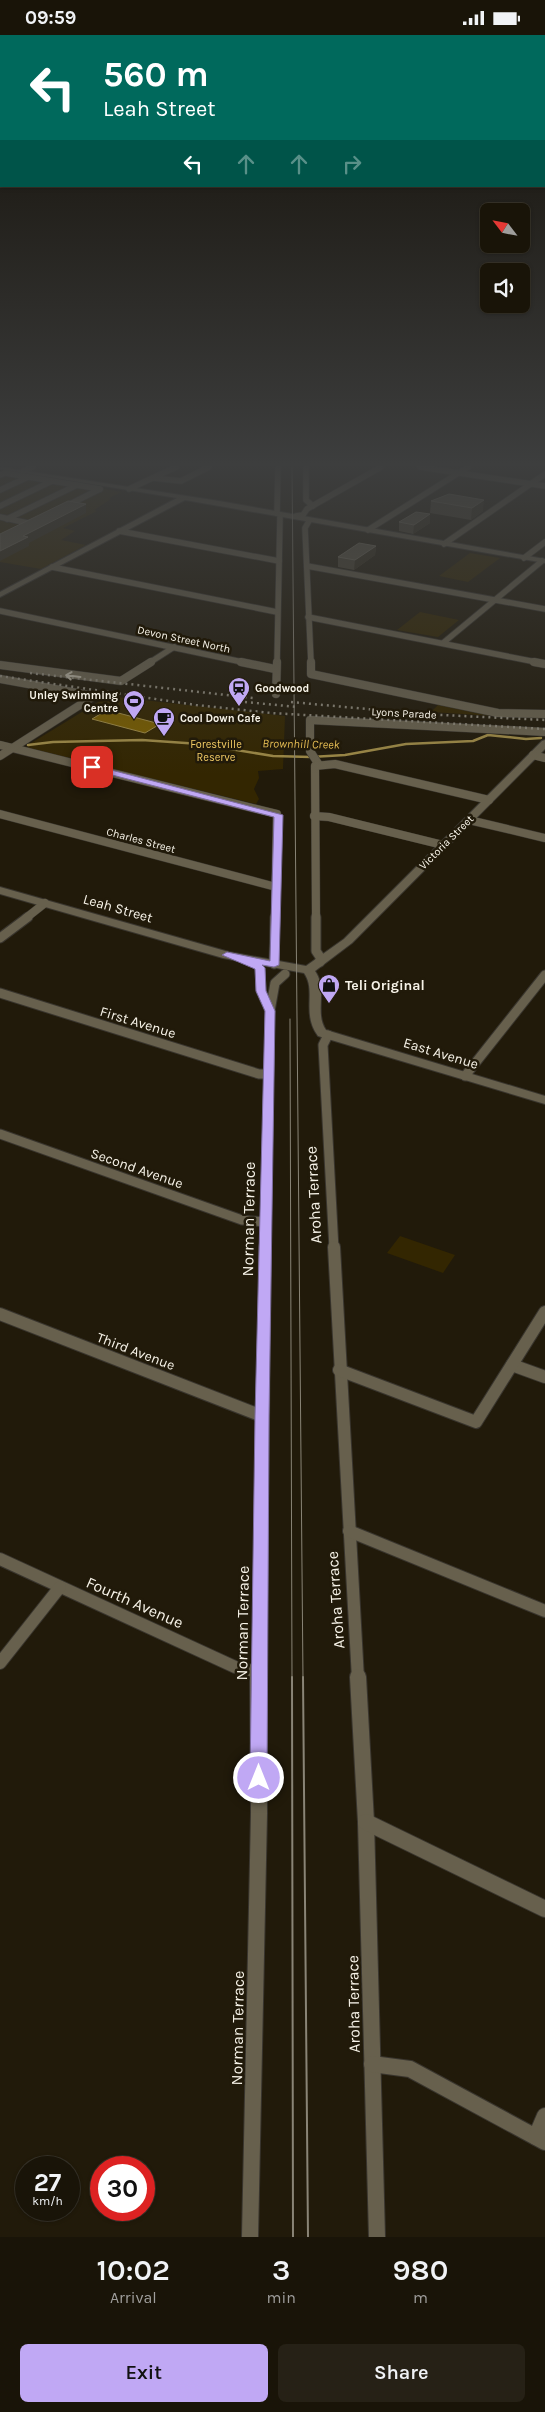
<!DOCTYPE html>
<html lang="en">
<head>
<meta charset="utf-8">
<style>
	:root { --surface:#191408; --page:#262116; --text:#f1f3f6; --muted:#9f9e9c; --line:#373329; --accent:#c0a8f4 }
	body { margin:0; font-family:Karla,sans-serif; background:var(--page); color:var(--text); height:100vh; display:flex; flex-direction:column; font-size:19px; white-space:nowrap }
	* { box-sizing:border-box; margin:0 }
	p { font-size:16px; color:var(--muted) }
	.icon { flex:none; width:28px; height:28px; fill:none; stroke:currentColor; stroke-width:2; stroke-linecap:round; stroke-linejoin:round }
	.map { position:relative; height:2202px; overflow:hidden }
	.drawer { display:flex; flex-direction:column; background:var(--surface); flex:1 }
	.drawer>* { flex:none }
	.banner { position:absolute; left:0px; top:0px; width:545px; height:152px; box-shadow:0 1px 4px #0004,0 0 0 1px var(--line); background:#00695c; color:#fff; overflow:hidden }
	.needle { width:32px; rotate:302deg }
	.buttons { position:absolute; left:480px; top:168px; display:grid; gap:10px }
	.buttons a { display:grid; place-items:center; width:50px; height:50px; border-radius:8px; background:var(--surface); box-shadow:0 1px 4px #0004,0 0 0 1px var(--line); font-size:25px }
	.speed { position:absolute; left:15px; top:2121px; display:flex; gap:10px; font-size:25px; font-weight:700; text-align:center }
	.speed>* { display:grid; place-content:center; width:65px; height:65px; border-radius:50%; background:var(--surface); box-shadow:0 1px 4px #0004,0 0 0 1px var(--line); line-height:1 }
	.speed small { font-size:12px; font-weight:400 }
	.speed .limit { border:8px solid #d22; background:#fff; color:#111 }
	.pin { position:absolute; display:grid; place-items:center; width:42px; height:42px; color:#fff; margin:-21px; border-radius:10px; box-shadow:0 2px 8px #0006 }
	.me { position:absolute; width:55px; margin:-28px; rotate:0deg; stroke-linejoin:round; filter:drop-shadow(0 0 4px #0008) }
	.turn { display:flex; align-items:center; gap:18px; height:105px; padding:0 20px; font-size:22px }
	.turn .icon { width:65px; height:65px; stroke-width:2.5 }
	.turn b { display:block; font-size:35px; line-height:42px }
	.lanes { display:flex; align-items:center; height:48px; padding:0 20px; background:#0003; justify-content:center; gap:25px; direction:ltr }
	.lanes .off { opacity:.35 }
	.eta { display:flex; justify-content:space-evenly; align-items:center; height:85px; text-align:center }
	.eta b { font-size:30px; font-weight:600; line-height:35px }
	.button { display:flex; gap:10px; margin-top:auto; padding:10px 20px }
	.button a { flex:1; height:58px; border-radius:8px; background:var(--accent); color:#111; font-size:20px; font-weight:600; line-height:58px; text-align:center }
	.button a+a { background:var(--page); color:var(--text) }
	.status { display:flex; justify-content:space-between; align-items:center; height:35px; padding:0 25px; background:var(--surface); direction:ltr }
	.status svg { height:14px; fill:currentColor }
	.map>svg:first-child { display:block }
	.green { fill:#332601 }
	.water { fill:#775c01; stroke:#9d8946 }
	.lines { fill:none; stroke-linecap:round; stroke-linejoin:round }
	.stream { stroke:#9d8946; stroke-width:2.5 }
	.street-far4-casing { stroke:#39352e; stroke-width:7 }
	.street-far3-casing { stroke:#39352e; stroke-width:9 }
	.street-far2-casing { stroke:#39352e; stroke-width:11 }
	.street-far1-casing { stroke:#39352e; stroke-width:14 }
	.street-casing { stroke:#39352e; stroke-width:18 }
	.secondary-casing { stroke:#39352e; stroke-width:2 }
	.street-far4 { stroke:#67604d; stroke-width:5.5 }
	.street-far3 { stroke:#67604d; stroke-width:8 }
	.street-far2 { stroke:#67604d; stroke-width:9 }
	.street-far1 { stroke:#67604d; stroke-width:12 }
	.street { stroke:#67604d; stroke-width:16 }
	.secondary { fill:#67604d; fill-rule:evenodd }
	.tram-far1 { stroke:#898476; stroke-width:1 }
	.tram { stroke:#898476; stroke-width:2 }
	.rail { stroke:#898476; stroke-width:2.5; stroke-dasharray:2 4; stroke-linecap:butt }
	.wall { fill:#4d4635 }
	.shaded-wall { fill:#342d1b }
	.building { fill:#5f5948; stroke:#777161 }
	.oneway { stroke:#afaa9a }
	.route { fill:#c0a8f4; stroke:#7d6d9f }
	.labels { text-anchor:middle; stroke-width:5; stroke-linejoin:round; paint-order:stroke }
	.far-street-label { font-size:11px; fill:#f7f3e8; stroke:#211a0a }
	.far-poi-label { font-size:11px; font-weight:bold; fill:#f7f3e8; stroke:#211a0a; text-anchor:start }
	.far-park-label { font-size:11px; fill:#f3cc65; stroke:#211a0a }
	.far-water-label { font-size:12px; font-style:italic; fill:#e2ba52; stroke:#211a0a }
	.street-label { font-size:14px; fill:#f7f3e8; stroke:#211a0a }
	.poi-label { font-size:14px; font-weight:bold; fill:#f7f3e8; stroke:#211a0a; text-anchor:start }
	.near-street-label { font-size:16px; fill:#f7f3e8; stroke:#211a0a }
</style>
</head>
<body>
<div class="status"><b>09:59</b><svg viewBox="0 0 49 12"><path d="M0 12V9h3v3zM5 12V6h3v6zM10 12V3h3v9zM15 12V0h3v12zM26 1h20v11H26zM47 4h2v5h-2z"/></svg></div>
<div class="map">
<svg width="545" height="2202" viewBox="0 0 545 2202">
	<rect width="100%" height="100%" fill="#211a0a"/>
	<g class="green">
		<path d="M0 436 122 457 109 463 111 464 94 475 97 476 63 493 75 496 61 505 86 510 41 534 0 527Z"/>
		<path d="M470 518 500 523 468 547 439 541Z"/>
		<path d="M420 577 459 585 438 602 397 595Z"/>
		<path d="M108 661 285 681 283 734 258 736 259 743 254 754 259 764 256 769 28 714V710Z"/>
		<path d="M439 669 494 681 431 677Z"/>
		<path d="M400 1201 455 1220 443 1238 387 1218Z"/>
	</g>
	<path class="water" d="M107 675 160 689 145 698 92 684Z"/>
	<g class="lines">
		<path class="stream" d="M28 710 53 707 142 705 200 709 273 721 311 722 345 720 406 709 473 706 488 700 526 704 541 703"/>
		<g class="street-far4-casing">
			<g id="street-far4">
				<path d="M306 432V465L313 471"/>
				<path d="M420 432 545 451"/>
				<path d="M23 436 33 432"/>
				<path d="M0 440 5 438 100 454"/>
				<path d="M153 443 181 446 209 432"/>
				<path d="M129 454 176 432"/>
				<path d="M0 455 28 442"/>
				<path d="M0 471 52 446"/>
				<path d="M64 472 100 454"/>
				<path d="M277 478 278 432"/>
				<path d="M296 481 303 480 307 474 381 432"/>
				<path d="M0 482 32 489"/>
				<path d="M7 484 77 450"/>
				<path d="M309 486 305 493 311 628"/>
				<path d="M368 495 468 432"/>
				<path d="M119 496 279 526"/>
				<path d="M444 509 545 439"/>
				<path d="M524 523 545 507"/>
				<path d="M307 531 545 574"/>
				<path d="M52 532 277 577"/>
				<path d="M0 576 247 628"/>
				<path d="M308 582 541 628"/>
				<path d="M443 608 542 526"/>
				<path d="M149 628 174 612"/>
				<path d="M277 628 280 482"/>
			</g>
		</g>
		<g class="street-far3-casing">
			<g id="street-far3">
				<path d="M241 627 275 634"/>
				<path d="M311 627V639L498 678 545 679"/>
				<path d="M534 627 545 629"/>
				<path d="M0 630 121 646 151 627"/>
				<path d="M0 644 94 661"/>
				<path d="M276 659 277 627"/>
				<path d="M0 710 277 779 275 883"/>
				<path d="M533 720 545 723"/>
				<path d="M0 721 94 661"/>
				<path d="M319 730 310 716V685L545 697"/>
				<path d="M0 779 276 852"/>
				<path d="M314 781 329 782 443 810"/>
				<path d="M469 785 545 803"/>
				<path d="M26 883 45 868"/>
				<path d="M316 883 315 731 335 729 489 765"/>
			</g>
		</g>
		<g class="street-far2-casing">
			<g id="street-far2">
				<path d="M316 882V916L320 922V927"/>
				<path d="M0 903 28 882"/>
				<path d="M274 929 275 882"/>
				<path d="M260 933 261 956 270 976"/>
				<path d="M0 958 259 1039H268"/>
				<path d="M328 1000 323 1010 334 1214"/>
				<path d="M465 1041 545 940"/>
				<path d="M0 1099 242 1185 265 1187"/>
				<path d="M265 1214 270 976 275 948 285 939"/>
			</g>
		</g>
		<g class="street-far1-casing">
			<g id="street-far1">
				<path d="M334 1212 358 1644"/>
				<path d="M0 1279 262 1381"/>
				<path d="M512 1330 545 1342"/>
				<path d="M339 1335 476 1387 545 1277"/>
				<path d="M349 1496 545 1576"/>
				<path d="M0 1524 235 1632 258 1637"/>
				<path d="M0 1628 60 1552"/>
				<path d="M258 1644 261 1571 265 1212"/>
			</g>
		</g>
		<g class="street-casing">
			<g id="street">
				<path d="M358 1642 366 1787 377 2202"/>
				<path d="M366 1787 545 1874"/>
				<path d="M372 2029 410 2034 545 2107"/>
				<path d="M536 2102 545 2081"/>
				<path d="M250 2202 259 1778 258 1642"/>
			</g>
		</g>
		<g class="secondary-casing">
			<g id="secondary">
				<path d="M0 432 219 466 545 524V528L185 465 0 562V557L177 463 0 434Z"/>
				<path d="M545 705V714L352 908 315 936C328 954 314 978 326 995L545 1061V1069L318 1001C301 978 317 956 304 938L223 923 0 859V852L229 917 306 931 344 904 542 706Z"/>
			</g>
		</g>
		<use href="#street-far4" class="street-far4"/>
		<use href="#street-far3" class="street-far3"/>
		<use href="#street-far2" class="street-far2"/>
		<use href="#street-far1" class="street-far1"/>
		<use href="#street" class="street"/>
		<use href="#secondary" class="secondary"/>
		<g class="tram-far1">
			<path d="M292 432 303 1644"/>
			<path d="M290 984 292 1644"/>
		</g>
		<g class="tram">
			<path d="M292 1642 293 2202"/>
			<path d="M303 1642 308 2202"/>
		</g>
		<g class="rail">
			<path d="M30 638 253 663"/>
			<path d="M0 641 196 670 271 678 545 694"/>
			<path d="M245 667 298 672"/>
			<path d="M291 667 421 679 545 685"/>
		</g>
	</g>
	<g class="wall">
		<path d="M449 459 483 476 471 485 430 478 431 466Z"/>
		<path d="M430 479V488L413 499 399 496V487Z"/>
		<path d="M376 511 375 520 354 535 338 532V522Z"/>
	</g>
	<g class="shaded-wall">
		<path d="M484 465 483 476 471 485 472 473Z"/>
		<path d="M86 469V478L29 508V511L0 526V516L23 501Z"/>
		<path d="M430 479V488L413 499 414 490Z"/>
		<path d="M376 511 375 520 354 535 355 525Z"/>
	</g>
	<g class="building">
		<path d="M449 459 484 465 472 473 431 466Z"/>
		<path d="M68 466 86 469 23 501 28 502 0 516V499Z"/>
		<path d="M416 477 430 479 414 490 399 487Z"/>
		<path d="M359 508 376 511 355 525 338 522Z"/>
	</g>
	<defs><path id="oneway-shaft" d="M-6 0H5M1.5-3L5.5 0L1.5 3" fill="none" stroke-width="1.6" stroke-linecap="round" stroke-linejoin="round" transform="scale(1.25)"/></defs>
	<use class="oneway" href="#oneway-shaft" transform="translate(73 641) rotate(-173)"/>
	<linearGradient id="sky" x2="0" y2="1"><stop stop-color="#120e06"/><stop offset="0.58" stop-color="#3d3e3e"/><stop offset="1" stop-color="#3d3e3e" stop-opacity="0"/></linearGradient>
	<rect width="545" height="740" fill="url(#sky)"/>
	<path class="route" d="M92 730 283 780 279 930 274 932 262 930 265 933 266 956 275 976 269 1381 267 1743 265 1748 259 1751 253 1748 250 1743 255 1381 265 976 256 956 255 934 222 920 227 917 270 926 274 782 89 734V731Z"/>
	<defs>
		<g id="station-pin" transform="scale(1.125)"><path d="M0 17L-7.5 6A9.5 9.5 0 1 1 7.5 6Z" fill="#c0a8f4" stroke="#211a0a"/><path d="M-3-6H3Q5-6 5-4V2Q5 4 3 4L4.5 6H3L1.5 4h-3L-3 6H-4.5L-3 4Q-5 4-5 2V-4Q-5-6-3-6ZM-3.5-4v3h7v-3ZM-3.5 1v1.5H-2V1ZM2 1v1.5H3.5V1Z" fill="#111"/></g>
		<g id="stadium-pin" transform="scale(1.125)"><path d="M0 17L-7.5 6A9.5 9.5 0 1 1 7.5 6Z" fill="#c0a8f4" stroke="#211a0a"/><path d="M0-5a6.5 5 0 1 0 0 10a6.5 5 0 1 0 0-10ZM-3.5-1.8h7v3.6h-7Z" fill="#111"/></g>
		<g id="cafe-pin" transform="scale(1.125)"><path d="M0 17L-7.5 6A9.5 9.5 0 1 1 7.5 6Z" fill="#c0a8f4" stroke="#211a0a"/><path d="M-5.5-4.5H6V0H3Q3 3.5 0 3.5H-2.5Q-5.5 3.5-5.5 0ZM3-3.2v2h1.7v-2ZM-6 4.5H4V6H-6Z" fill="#111"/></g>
		<g id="shop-pin" transform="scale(1.125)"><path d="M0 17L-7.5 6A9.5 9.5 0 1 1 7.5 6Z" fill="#c0a8f4" stroke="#211a0a"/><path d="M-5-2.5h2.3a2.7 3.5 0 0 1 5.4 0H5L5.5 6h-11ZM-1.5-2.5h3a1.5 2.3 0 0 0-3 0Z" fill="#111"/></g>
	</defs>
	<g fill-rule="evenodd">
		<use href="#station-pin" x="239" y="653"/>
		<use href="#stadium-pin" x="134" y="666"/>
		<use href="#cafe-pin" x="164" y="683"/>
		<use href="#shop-pin" x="329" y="950"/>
	</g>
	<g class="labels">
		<g class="far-street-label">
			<text transform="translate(184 604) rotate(12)" y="4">Devon Street North</text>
			<text transform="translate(404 678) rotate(3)" y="4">Lyons Parade</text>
			<text transform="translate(141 805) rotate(15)" y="4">Charles Street</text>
			<text transform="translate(446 807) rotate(-45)" y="4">Victoria Street</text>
		</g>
		<g class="far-poi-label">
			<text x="255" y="657">Goodwood</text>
			<text x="118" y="664" text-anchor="end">Unley Swimming<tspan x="118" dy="13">Centre</tspan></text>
			<text x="180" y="687">Cool Down Cafe</text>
		</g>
		<g class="far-park-label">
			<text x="216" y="713">Forestville<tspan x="216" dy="13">Reserve</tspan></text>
		</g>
		<g class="far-water-label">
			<text transform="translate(301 709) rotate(1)" y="4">Brownhill Creek</text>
		</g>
		<g class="street-label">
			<text transform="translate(118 873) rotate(16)" y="5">Leah Street</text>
			<text transform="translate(138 987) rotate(17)" y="5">First Avenue</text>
			<text transform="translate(441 1018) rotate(17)" y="5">East Avenue</text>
			<text transform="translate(137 1133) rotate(19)" y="5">Second Avenue</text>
			<text transform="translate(136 1316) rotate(21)" y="5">Third Avenue</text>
		</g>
		<g class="poi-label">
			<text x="345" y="955">Teli Original</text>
		</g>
		<g class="near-street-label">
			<text transform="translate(313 1160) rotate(-93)" y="6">Aroha Terrace</text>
			<text transform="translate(248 1184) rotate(-89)" y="6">Norman Terrace</text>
			<text transform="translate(335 1565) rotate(-94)" y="6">Aroha Terrace</text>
			<text transform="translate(135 1567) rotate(24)" y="6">Fourth Avenue</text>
			<text transform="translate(242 1588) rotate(-89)" y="6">Norman Terrace</text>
			<text transform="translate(353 1969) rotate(-91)" y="6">Aroha Terrace</text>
			<text transform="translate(237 1993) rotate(-89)" y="6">Norman Terrace</text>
		</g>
	</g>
</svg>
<div class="buttons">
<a><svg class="needle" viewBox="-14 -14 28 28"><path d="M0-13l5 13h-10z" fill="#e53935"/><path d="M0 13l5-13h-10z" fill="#9f9e9c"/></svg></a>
<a><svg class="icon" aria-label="sound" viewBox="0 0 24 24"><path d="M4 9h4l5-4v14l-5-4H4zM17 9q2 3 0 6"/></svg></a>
</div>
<div class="speed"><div>27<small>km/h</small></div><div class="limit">30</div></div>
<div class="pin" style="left:92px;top:732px;background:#d93025"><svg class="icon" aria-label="arrive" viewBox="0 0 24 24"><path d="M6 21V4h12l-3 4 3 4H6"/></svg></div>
<svg class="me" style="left:259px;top:1743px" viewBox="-20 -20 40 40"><circle r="17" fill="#c0a8f4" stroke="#fff" stroke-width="3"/><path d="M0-11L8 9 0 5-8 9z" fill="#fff"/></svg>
<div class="banner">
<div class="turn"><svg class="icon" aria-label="left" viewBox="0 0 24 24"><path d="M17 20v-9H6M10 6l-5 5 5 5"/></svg><div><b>560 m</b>Leah Street</div></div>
<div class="lanes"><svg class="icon" aria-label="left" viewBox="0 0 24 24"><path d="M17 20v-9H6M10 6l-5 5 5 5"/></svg><svg class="icon off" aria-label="ahead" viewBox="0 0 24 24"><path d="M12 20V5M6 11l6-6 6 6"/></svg><svg class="icon off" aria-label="ahead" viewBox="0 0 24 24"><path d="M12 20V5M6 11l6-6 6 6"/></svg><svg class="icon off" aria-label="right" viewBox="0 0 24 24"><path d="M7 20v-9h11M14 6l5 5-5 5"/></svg></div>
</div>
</div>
<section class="drawer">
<div class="eta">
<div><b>10:02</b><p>Arrival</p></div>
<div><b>3</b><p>min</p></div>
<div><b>980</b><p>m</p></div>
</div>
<div class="button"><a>Exit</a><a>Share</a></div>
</section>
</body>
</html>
